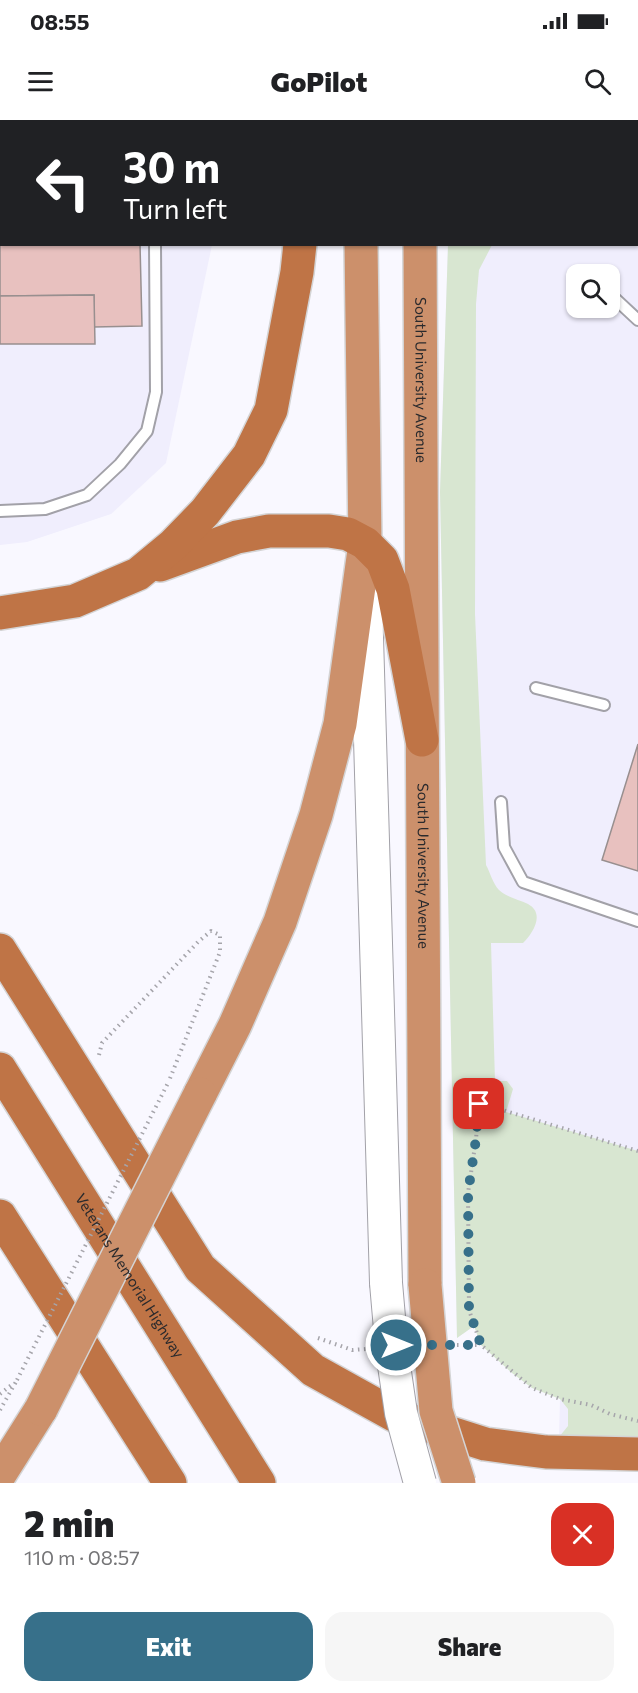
<!DOCTYPE html>
<html lang="en">
<head>
<meta charset="utf-8">
<style>
	:root { --surface:#fff; --page:#f6f6f6; --text:#202124; --muted:#757577; --accent:#37708a }
	body { margin:0; font-family:Commissioner,sans-serif; background:var(--page); color:var(--text); height:100vh; display:flex; flex-direction:column; font-size:22px; white-space:nowrap }
	* { box-sizing:border-box; margin:0 }
	p { font-size:20px; color:var(--muted) }
	.icon { flex:none; width:33px; height:33px; fill:none; stroke:currentColor; stroke-width:2; stroke-linecap:round; stroke-linejoin:round }
	.map { position:relative; height:1363px; overflow:hidden }
	.details { display:flex; flex-direction:column; background:var(--surface); flex:1 }
	.details>* { flex:none }
	.banner { position:absolute; left:0px; top:0px; width:639px; height:126px; box-shadow:0 2px 4px #0004; background:#202124; color:#fff; overflow:hidden }
	.fabs { position:absolute; left:566px; top:144px; display:grid; gap:12px }
	.fabs a { display:grid; place-items:center; width:54px; height:54px; border-radius:12px; background:var(--surface); box-shadow:0 2px 4px #0004; font-size:30px }
	.pin { position:absolute; display:grid; place-items:center; width:51px; height:51px; color:#fff; margin:-26px; border-radius:12px; box-shadow:0 3px 9px #0006 }
	.me { position:absolute; width:66px; margin:-33px; rotate:90deg; stroke-linejoin:round; filter:drop-shadow(0 0 4px #0008) }
	.turn { display:flex; align-items:center; gap:21px; height:126px; padding:0 24px; font-size:27px }
	.turn .icon { width:78px; height:78px; stroke-width:2.5 }
	.turn b { display:block; font-size:42px; line-height:51px }
	.round { display:grid; place-items:center; flex:none; width:63px; height:63px; border-radius:18px; background:var(--page) }
	.overview { display:flex; align-items:center; justify-content:space-between; height:102px; padding:0 24px }
	h1 { font-size:36px; font-weight:800; line-height:45px }
	.cta { display:flex; gap:12px; margin-top:auto; padding:12px 24px }
	.cta a { flex:1; height:69px; border-radius:18px; background:var(--accent); color:#fff; font-size:24px; font-weight:800; line-height:69px; text-align:center }
	.cta a+a { background:var(--page); color:var(--text) }
	.status { display:flex; justify-content:space-between; align-items:center; height:42px; padding:0 30px; background:var(--surface); direction:ltr }
	.status svg { height:16px; fill:currentColor }
	header { display:flex; justify-content:space-between; align-items:center; height:78px; padding:0 24px; background:var(--surface); font-size:27px; font-weight:800 }
	.map>svg:first-child { display:block }
	.built { fill:#f0eefd; fill-rule:evenodd }
	.green { fill:#d8e6d1 }
	.building { fill:#e8c1bf; stroke:#988f8f; stroke-width:1.5 }
	.lines { fill:none; stroke-linecap:round; stroke-linejoin:round }
	.service-casing { stroke:#a2a1a8; stroke-width:14 }
	.secondary-casing { stroke:#a2a1a8; stroke-width:34 }
	.trunk-casing { stroke:#d4d4d5; stroke-width:36 }
	.motorway-casing { stroke:#d4d4d5; stroke-width:36 }
	.path { stroke:#a6a5ab; stroke-width:4; stroke-dasharray:1.5 4.5; stroke-linecap:butt }
	.service { stroke:#fff; stroke-width:10 }
	.secondary { stroke:#fff; stroke-width:32 }
	.trunk { stroke:#cc906b; stroke-width:33 }
	.motorway { stroke:#bf7446; stroke-width:33 }
	.secondary-bridge-casing { stroke:#a2a1a8; stroke-width:34; stroke-linecap:butt }
	.trunk-bridge-casing { stroke:#d4d4d5; stroke-width:36; stroke-linecap:butt }
	.path-bridge { stroke:#a6a5ab; stroke-width:4; stroke-dasharray:1.5 4.5; stroke-linecap:butt }
	.secondary-bridge { stroke:#fff; stroke-width:32 }
	.trunk-bridge { stroke:#cc906b; stroke-width:33 }
	.route { stroke:#37708a; stroke-width:10; stroke-dasharray:0 18 }
	.labels { text-anchor:middle; stroke-width:5; stroke-linejoin:round; paint-order:stroke }
	.street-label { font-size:15px; fill:#2a2a2d; stroke:#fff }
</style>
</head>
<body>
<div class="status"><b>08:55</b><svg viewBox="0 0 49 12"><path d="M0 12V9h3v3zM5 12V6h3v6zM10 12V3h3v9zM15 12V0h3v12zM26 1h20v11H26zM47 4h2v5h-2z"/></svg></div>
<header><svg class="icon" aria-label="menu" viewBox="0 0 24 24"><path d="M4 6h16M4 12h16M4 18h16"/></svg>GoPilot<svg class="icon" aria-label="search" viewBox="0 0 24 24"><circle cx="10" cy="10" r="6"/><path d="M15 15l6 6"/></svg></header>
<div class="map">
<svg width="638" height="1363" viewBox="0 0 638 1363">
	<rect width="100%" height="100%" fill="#f9f8ff"/>
	<g class="built">
		<path d="M0 0H239L2 2V124L212 125 166 343 111 394 27 422 0 425Z"/>
		<path d="M450 0H638V1316L559 1317 560 1279 481 1225 474 1206 457 1218 440 372 448 125 638 124V2ZM576 154H609V188H576Z"/>
	</g>
	<path class="green" d="M448 125H492L479 150 476 184 475 494 486 745C490 752 493 764 499 770 508 778 518 779 528 784 546 794 532 814 523 823H491L495 961H507L513 969 506 992 638 1031V1316L559 1317 568 1306V1289L560 1279 532 1268 512 1253 481 1225 474 1206 457 1218 440 372Z"/>
	<g class="building">
		<path d="M0 0H138V2H2V124H140L142 206 94 207V175L0 176Z"/>
		<path d="M94 175 95 224H0V176Z"/>
		<path d="M638 624V751L602 740Z"/>
	</g>
	<g class="lines">
		<g class="service-casing">
			<g id="service">
				<path d="M153 0V2"/>
				<path d="M609 173 638 200"/>
				<path d="M0 391 45 389 87 375 120 344 147 311 156 272 155 124"/>
				<path d="M536 568 604 585"/>
				<path d="M501 682 504 727 523 762 638 801"/>
			</g>
		</g>
		<g class="secondary-casing">
			<path id="secondary" d="M366 483 386 1163"/>
		</g>
		<g class="trunk-casing">
			<g id="trunk">
				<path d="M360 0V2"/>
				<path d="M419 0V2"/>
				<path id="s1" d="M420 124 425 1165"/>
				<path d="M200 974 235 905 280 802 316 695 340 604 365 423 361 124"/>
				<path d="M0 1354 41 1289"/>
			</g>
		</g>
		<g class="motorway-casing">
			<g id="motorway">
				<path d="M313 2V0"/>
				<path d="M160 445 237 417 269 411H329L348 414 365 423 382 440 393 469 422 620"/>
				<path d="M0 493 75 481 138 454 173 425 205 392 249 335 271 290 297 152 300 124"/>
				<path d="M0 830 200 1148 313 1250 394 1295 485 1324 546 1332 638 1334"/>
				<path id="s2" d="M0 949 259 1363"/>
				<path d="M0 1096 170 1363"/>
			</g>
		</g>
		<g class="path">
			<path d="M99 935 102 923 198 822 211 811 220 815V832L169 961"/>
			<path d="M638 1031 479 983 476 1019 468 1073 469 1190 481 1225 532 1268 560 1279 591 1285 610 1294 638 1301"/>
			<path d="M318 1218 352 1230 366 1229"/>
			<path d="M457 1225H481"/>
			<path d="M0 1274 14 1263"/>
			<path d="M0 1290 17 1260"/>
		</g>
		<use href="#service" class="service"/>
		<use href="#secondary" class="secondary"/>
		<use href="#trunk" class="trunk"/>
		<use href="#motorway" class="motorway"/>
		<g class="secondary-bridge-casing">
			<path id="secondary-bridge" d="M386 1163 392 1232 401 1293 420 1363"/>
		</g>
		<g class="trunk-bridge-casing">
			<g id="trunk-bridge">
				<path d="M425 1165 436 1291 459 1363"/>
				<path d="M41 1289 200 974"/>
			</g>
		</g>
		<path class="path-bridge" d="M17 1260 169 961"/>
		<use href="#secondary-bridge" class="secondary-bridge"/>
		<use href="#trunk-bridge" class="trunk-bridge"/>
	</g>
	<g class="lines">
		<path class="route" d="M396 1225H481L469 1190 468 1073 476 1019 479 984"/>
	</g>
	<g class="labels">
		<g class="street-label">
			<text dy="5" stroke="none"><textPath href="#s1" startOffset="136">South University Avenue</textPath></text>
			<text dy="5" stroke="none"><textPath href="#s1" startOffset="622">South University Avenue</textPath></text>
			<text dy="5" stroke="none"><textPath href="#s2" startOffset="244">Veterans Memorial Highway</textPath></text>
		</g>
	</g>
</svg>
<div class="fabs">
<a><svg class="icon" aria-label="search" viewBox="0 0 24 24"><circle cx="10" cy="10" r="6"/><path d="M15 15l6 6"/></svg></a>
</div>
<div class="pin" style="left:479px;top:984px;background:#d93025"><svg class="icon" aria-label="arrive" viewBox="0 0 24 24"><path d="M6 21V4h12l-3 4 3 4H6"/></svg></div>
<svg class="me" style="left:396px;top:1225px" viewBox="-20 -20 40 40"><circle r="17" fill="#37708a" stroke="#fff" stroke-width="3"/><path d="M0-11L8 9 0 5-8 9z" fill="#fff"/></svg>
<div class="banner">
<div class="turn"><svg class="icon" aria-label="left" viewBox="0 0 24 24"><path d="M17 20v-9H6M10 6l-5 5 5 5"/></svg><div><b>30 m</b>Turn left</div></div>
</div>
</div>
<section class="details">
<div class="overview"><div><h1>2 min</h1><p>110 m · 08:57</p></div><a class="round" style="background:#d93025;color:#fff"><svg class="icon" aria-label="close" viewBox="0 0 24 24"><path d="M6 6l12 12M18 6L6 18"/></svg></a></div>
<div class="cta"><a>Exit</a><a>Share</a></div>
</section>
</body>
</html>
